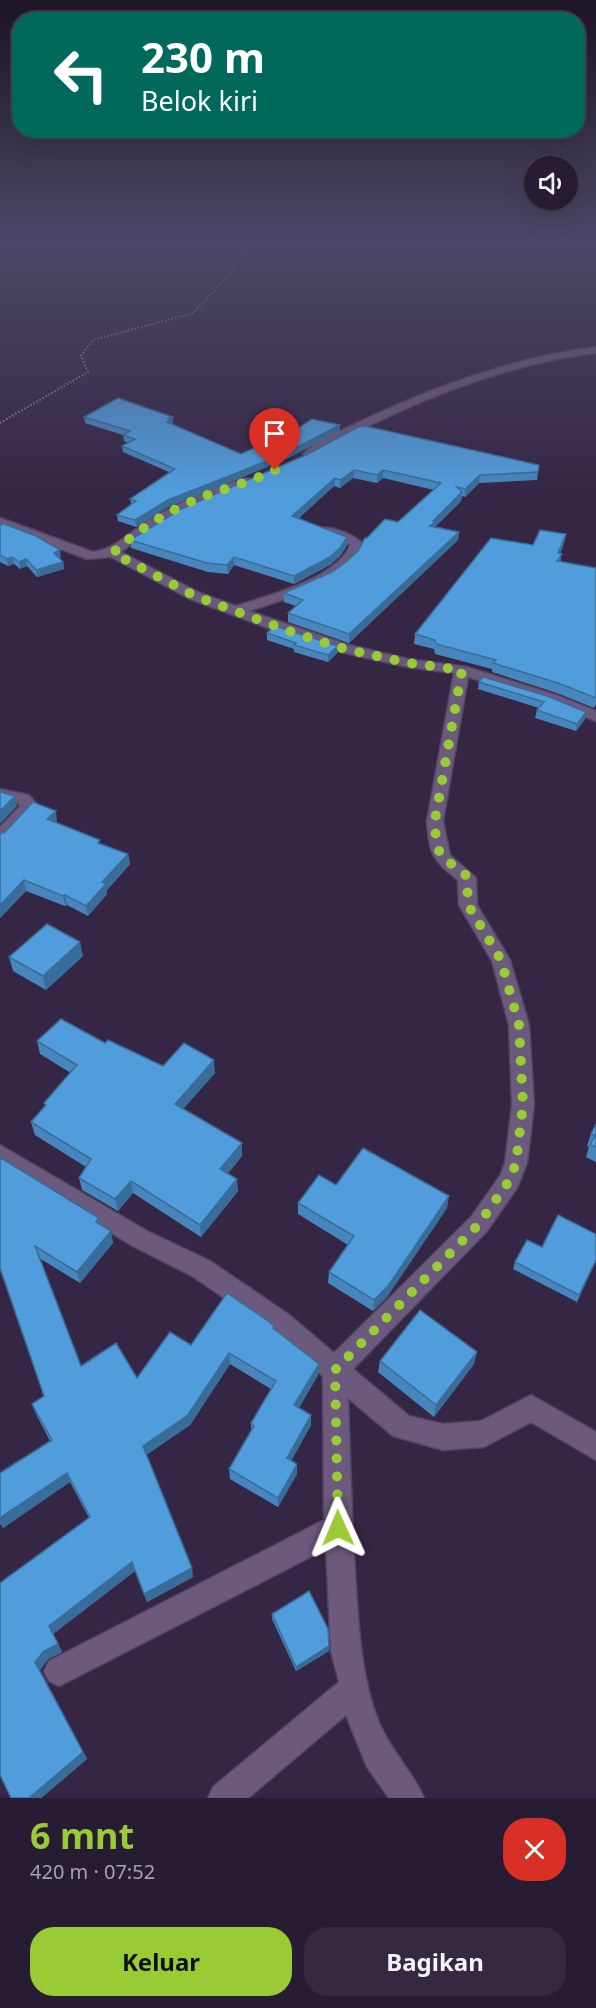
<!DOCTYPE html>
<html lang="id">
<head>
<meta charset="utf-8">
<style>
	:root { --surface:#281c34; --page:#342940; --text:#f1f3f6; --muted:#a5a1ac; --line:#443a4f; --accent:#99cb35 }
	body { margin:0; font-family:"Noto Sans",sans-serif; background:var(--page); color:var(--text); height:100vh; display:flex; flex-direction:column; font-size:22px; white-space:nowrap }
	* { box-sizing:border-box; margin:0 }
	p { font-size:20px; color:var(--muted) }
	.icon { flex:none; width:33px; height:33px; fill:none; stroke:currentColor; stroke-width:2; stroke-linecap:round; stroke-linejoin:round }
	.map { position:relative; height:1798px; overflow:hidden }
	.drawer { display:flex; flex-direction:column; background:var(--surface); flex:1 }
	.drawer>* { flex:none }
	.banner { position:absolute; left:12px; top:12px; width:573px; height:126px; border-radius:24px; box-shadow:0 6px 24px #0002,0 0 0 2px var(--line); background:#00695c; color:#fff; overflow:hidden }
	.tools { position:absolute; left:524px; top:156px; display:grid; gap:12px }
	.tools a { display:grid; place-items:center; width:54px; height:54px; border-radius:50%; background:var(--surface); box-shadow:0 6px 24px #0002,0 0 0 2px var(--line); font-size:30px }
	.pin { position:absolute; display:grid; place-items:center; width:51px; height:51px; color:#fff; margin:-62px -26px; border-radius:50% 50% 50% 0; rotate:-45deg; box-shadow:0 0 6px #0007 }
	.pin .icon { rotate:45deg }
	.me { position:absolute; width:66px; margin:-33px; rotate:359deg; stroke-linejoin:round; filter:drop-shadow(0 0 4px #0008) }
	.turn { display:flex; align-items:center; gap:21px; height:126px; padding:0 30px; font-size:27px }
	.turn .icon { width:78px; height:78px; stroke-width:2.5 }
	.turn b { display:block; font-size:42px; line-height:51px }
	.round { display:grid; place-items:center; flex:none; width:63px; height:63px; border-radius:24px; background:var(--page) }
	.summary { display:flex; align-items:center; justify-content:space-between; height:102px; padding:0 30px }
	h1 { font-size:36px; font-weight:700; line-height:45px; color:var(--accent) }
	.button { display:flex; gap:12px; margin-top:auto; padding:12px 30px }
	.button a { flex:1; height:69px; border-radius:24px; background:var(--accent); color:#111; font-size:24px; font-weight:700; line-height:69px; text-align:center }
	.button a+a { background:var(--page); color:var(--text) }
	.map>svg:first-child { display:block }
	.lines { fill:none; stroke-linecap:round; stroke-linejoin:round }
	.street-casing { stroke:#524460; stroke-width:3 }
	.path { stroke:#90839d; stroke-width:2; stroke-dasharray:1.5 2; stroke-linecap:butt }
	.street { fill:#6c5a7e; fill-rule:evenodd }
	.wall { fill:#4686bc }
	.shaded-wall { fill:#396d99 }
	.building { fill:#519cdb; stroke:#396d99; stroke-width:1.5 }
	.route { stroke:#99cb35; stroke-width:10; stroke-dasharray:0 18 }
</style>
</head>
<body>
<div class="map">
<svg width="596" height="1798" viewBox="0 0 596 1798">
	<rect width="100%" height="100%" fill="#362646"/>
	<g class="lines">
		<g class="street-casing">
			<g id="street">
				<path d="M596 347V353C501 364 395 408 313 456L309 457 303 454C317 440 341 431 359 422 433 387 515 357 596 347Z"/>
				<path d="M246 478 250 479V485C204 502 159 520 121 552L200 593 236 606C267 596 338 578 350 545L321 534 319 531 321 528C333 526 355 535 363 544 349 583 285 599 249 611L349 645 408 659 467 667 556 695 596 711V721L546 701 468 677 443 821 450 855 476 878 477 905 510 960 529 1025 534 1105 527 1163 517 1188 487 1231 353 1369 409 1416 443 1424 481 1421 531 1395 596 1432V1460L531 1422 484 1447 443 1450 393 1436 348 1398C350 1462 352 1526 356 1589 359 1633 362 1679 378 1720 389 1749 412 1770 424 1798H389L367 1767 346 1715 248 1798H208L213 1787 339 1682 331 1651 326 1549 69 1681 59 1686 49 1681 44 1671 49 1661 324 1520 323 1376 270 1330 194 1277 131 1245 0 1165V1145L147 1231 210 1261 288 1314 334 1353 471 1217 500 1176 505 1163 512 1105 509 1025 492 961 459 905 458 880C433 860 429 855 427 821L454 673 408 667 345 653 292 637 190 599 111 557 87 559 0 526V518L93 552C116 549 132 530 152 518 181 502 214 487 246 478Z"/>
				<path d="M0 789 29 795 38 806 6 841 0 843V827L20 806 18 803 0 799Z"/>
			</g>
		</g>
		<path class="path" d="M0 423 88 372 81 356 93 340 193 313 231 273 244 254 237 239"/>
		<use href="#street" class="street"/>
	</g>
	<g class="wall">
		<path d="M84 417 173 423 171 424 241 454 280 440 340 431 282 461 168 507 136 527 118 521 117 515 131 504 130 499 169 472 123 452 122 446 128 443 124 441 123 435 85 423Z"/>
		<path d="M306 455 539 465 537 480 479 483 465 497 462 496 461 501 435 527 459 532 458 540 349 643 288 622V613L296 606 284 602V593L332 572 346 562 358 551 367 538 398 522 434 490 383 478 377 483 353 478 340 488 334 486 299 518 347 545 341 555 330 565 294 584 234 565 228 574 208 572 131 548 130 540Z"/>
		<path d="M0 525 61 557 58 558 63 562 64 569 37 577 27 566 20 569 14 564 8 566 0 562Z"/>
		<path d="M566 534 564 543 560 554 561 562 596 568V704L594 708 557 693 492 672V669L435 654 434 649 414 644 415 634 533 545Z"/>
		<path d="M267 633 338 646 337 653 328 662 294 652V649L267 640Z"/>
		<path d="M483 677 585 719 576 731 535 718 537 710 539 708 478 689 479 682Z"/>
		<path d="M57 821 55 823 101 844 128 854 130 864 107 890V894L88 916 67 905 65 906 26 891 0 918V834Z"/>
		<path d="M83 956 46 990 13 971 9 957Z"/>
		<path d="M37 1041 105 1043 163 1066 215 1073 183 1109 242 1156 228 1173 238 1191 201 1237 133 1193 118 1211 82 1190 79 1178 86 1167 35 1135 31 1122 45 1106 44 1103 71 1073 40 1054Z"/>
		<path d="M596 1124V1162L586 1157 589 1147 587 1146 591 1134Z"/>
		<path d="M0 1159 101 1225 113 1243 80 1283 39 1258 81 1366 137 1378 191 1345 274 1326V1329L319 1364 318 1375 299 1408 311 1415V1425L291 1461 297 1474 278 1507 230 1479 229 1469 251 1431V1423L271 1389 230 1364 190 1425 146 1455 193 1577 147 1602 135 1571 53 1634 62 1652 48 1659 40 1670 87 1759 41 1798H11L0 1775 89 1518 70 1482 3 1528 1 1524 50 1441 36 1414 32 1404 44 1396Z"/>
		<path d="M336 1185 447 1208 387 1297 373 1311 328 1283 329 1272 348 1245 298 1214V1203Z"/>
		<path d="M596 1261 577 1302 513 1269 515 1262Z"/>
		<path d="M380 1361 474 1364 434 1417 378 1372Z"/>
		<path d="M272 1614 329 1651 296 1671 272 1619Z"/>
	</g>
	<g class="shaded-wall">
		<path d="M173 417V423L168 428V419Z"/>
		<path d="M340 425V431L282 461 168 507 136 527 135 520 168 500Z"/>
		<path d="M354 470 353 478 340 488V480Z"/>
		<path d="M383 470V478L377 483V475Z"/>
		<path d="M480 475 479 483 465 497V489Z"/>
		<path d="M335 478 334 486 292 524V516Z"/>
		<path d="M462 492 461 501 435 527V530L430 526 433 521Z"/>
		<path d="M459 532 458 540 349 643V634Z"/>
		<path d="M566 534 564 543 557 562 558 553Z"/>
		<path d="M347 537V545L341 555 330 565 294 584V576Z"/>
		<path d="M60 550 61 557 55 559 54 553Z"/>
		<path d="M12 557 14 564 8 566 7 559Z"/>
		<path d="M234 557V565L228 574 227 565Z"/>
		<path d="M26 559 27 566 20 569 19 562Z"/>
		<path d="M63 562 64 569 37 577 36 570Z"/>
		<path d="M338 646 337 653 328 662V655Z"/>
		<path d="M586 712 585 719 576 731 577 724Z"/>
		<path d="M15 796 17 806 0 824V811Z"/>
		<path d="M56 811 57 821 49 829 47 819Z"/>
		<path d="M128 854 130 864 107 890V894L88 916 86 906 102 882Z"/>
		<path d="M24 880 26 891 0 918V905Z"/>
		<path d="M65 895 67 905 65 906 63 896Z"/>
		<path d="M80 942 83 956 46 990 43 976Z"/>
		<path d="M214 1060 215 1073 176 1117 175 1104Z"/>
		<path d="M242 1143V1156L222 1181 220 1169Z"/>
		<path d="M237 1179 238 1191 201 1237 200 1225Z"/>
		<path d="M131 1181 133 1193 118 1211 115 1199Z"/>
		<path d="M449 1196 447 1208 387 1297 373 1311 374 1300Z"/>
		<path d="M111 1231 113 1243 80 1283 77 1272Z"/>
		<path d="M477 1352 474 1364 434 1417 436 1405Z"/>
		<path d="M229 1353 230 1364 190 1425 145 1456 143 1446Z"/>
		<path d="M319 1364 318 1375 294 1416V1405Z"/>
		<path d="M311 1415V1425L287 1468V1458Z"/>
		<path d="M297 1464V1474L278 1507V1498Z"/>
		<path d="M67 1473 70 1482 3 1528 1 1524 0 1525V1518Z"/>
		<path d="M132 1562 135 1571 53 1634 62 1652 48 1659 40 1670 87 1759 41 1798H29L35 1662 49 1626Z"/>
		<path d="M192 1568 193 1577 147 1602 144 1594Z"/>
		<path d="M329 1646V1651L296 1671V1667Z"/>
	</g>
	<g class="building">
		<path d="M118 398 173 417 168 419 171 420 167 422 241 454 276 438 280 440 312 419 340 425 282 455 168 500 135 520 117 515 136 501 130 499 175 469 122 446 135 439 123 435 130 431 84 417Z"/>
		<path d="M365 426 539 465 538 472 480 475 465 489 457 487 462 492 433 521 435 522 430 526 459 532 349 634 288 613 303 600 284 593 332 572 346 562 358 551 365 538H367L385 519 398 522 441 483 383 470 377 475 354 470 340 480 335 478 292 516 347 537 341 547 330 557 294 576 234 557 227 565 207 563 130 540 183 508 306 455 358 427Z"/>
		<path d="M4 524 36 536 60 550 54 553 63 562 36 570 26 559 19 562 12 557 7 559 0 555V525Z"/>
		<path d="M540 530 566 534 558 553 562 554 557 561 596 568V698L558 683 493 663 496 660 436 644 435 640 415 634 491 538 533 545Z"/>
		<path d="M275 626 338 646 328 655 294 645 296 643 267 633Z"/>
		<path d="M483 677 547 696 586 712 577 724 537 710 544 702 479 682Z"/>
		<path d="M0 792 15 796 0 811Z"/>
		<path d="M33 802 56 811 47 819 100 840 98 843 128 854 102 882 106 884 86 906 65 895 63 896 24 880 0 905V834L5 832Z"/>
		<path d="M47 924 80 942 43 976 9 957Z"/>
		<path d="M61 1019 105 1043 108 1040 163 1066 184 1043 214 1060 175 1104 242 1143 220 1169 237 1179 200 1225 131 1181 115 1199 79 1178 91 1159 31 1122 46 1105 44 1103 77 1065 37 1041Z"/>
		<path d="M596 1124V1147L590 1145 595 1135 591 1134Z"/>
		<path d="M363 1148 449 1196 388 1286 374 1300 329 1272 354 1236 298 1203 319 1175 336 1185Z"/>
		<path d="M1 1158 99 1218 96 1222 111 1231 77 1272 35 1246 81 1366 116 1343 137 1378 170 1332 191 1345 227 1293 268 1321 274 1326 273 1328 319 1364 294 1405 311 1415 287 1458 297 1464 278 1498 229 1469 254 1426 251 1423 276 1381 229 1353 188 1415 143 1446 192 1568 144 1594 132 1562 49 1626 58 1644 44 1651 35 1662 83 1752 29 1798H11L0 1775V1583L90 1517 67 1473 0 1518V1473L52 1440 32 1404 44 1396 0 1268V1159Z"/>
		<path d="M558 1215 596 1234V1260L579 1295 515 1262 527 1240 542 1247Z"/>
		<path d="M420 1310 477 1352 436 1405 380 1361Z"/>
		<path d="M309 1591 328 1629 329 1646 296 1667 272 1614Z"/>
	</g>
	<linearGradient id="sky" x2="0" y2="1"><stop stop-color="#1e1526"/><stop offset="0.49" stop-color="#4c4768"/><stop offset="1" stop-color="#4c4768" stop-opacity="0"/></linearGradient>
	<rect width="596" height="491" fill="url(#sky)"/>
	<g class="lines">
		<path class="route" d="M275 470C251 482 225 488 200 498 170 510 137 530 113 553L195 596 297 634 345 649 408 663 462 670 435 820C436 856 438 854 465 874L467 878 468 905 501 960 519 1025 523 1105 516 1163 509 1181 479 1224 335 1370 338 1528"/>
	</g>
</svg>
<div class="tools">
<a><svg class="icon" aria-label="sound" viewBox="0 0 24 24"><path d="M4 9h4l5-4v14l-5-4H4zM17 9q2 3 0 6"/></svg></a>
</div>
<div class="pin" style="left:275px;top:470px;background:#d93025"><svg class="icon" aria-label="arrive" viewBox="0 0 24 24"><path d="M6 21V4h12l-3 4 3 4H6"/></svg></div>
<svg class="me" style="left:338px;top:1528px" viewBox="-20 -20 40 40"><path d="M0-17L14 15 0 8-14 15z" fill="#99cb35" stroke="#fff" stroke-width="4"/></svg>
<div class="banner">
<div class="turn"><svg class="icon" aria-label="left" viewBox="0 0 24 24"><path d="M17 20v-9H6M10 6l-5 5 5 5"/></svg><div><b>230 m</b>Belok kiri</div></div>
</div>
</div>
<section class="drawer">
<div class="summary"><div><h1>6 mnt</h1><p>420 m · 07:52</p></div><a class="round" style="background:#d93025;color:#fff"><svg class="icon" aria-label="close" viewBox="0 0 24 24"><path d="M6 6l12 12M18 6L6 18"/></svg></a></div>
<div class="button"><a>Keluar</a><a>Bagikan</a></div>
</section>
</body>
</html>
